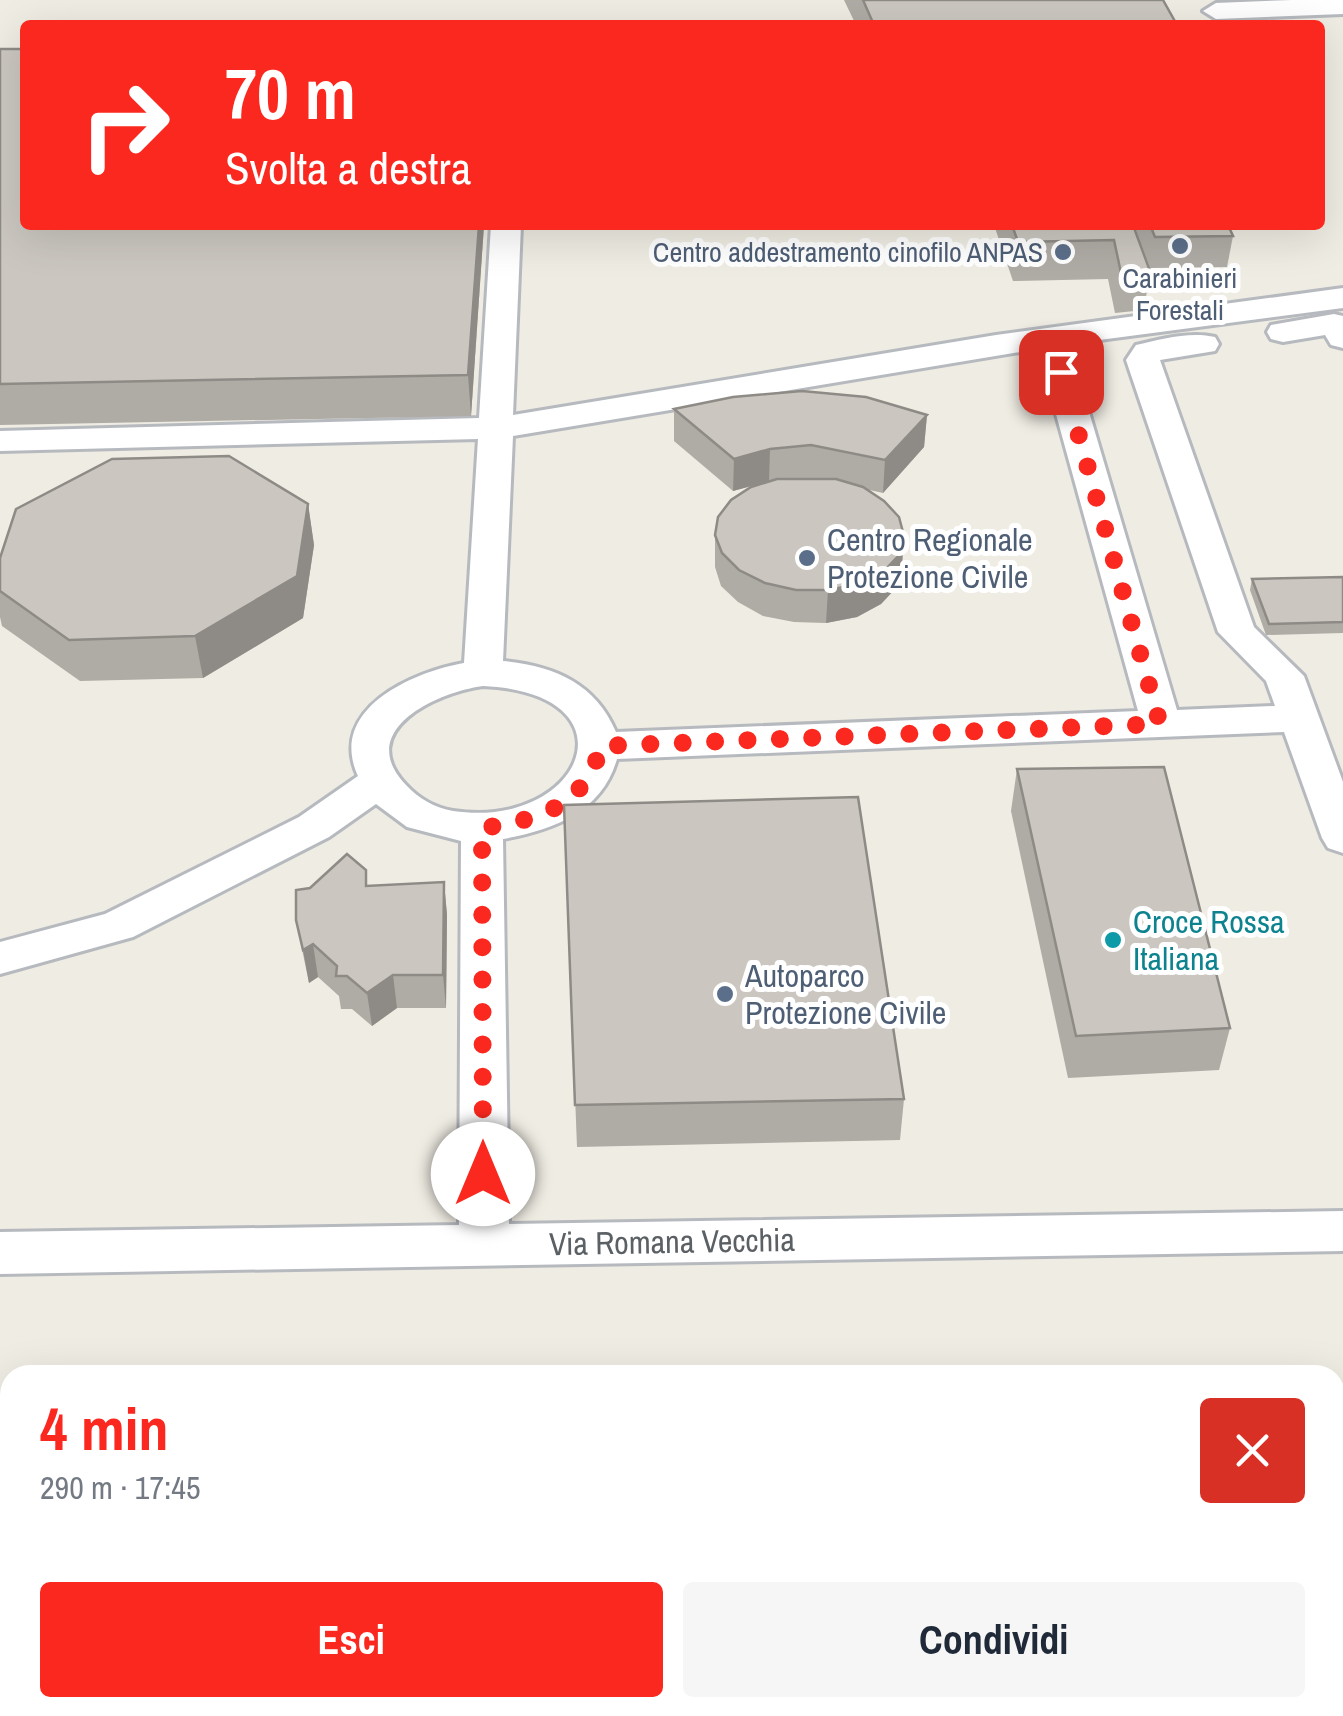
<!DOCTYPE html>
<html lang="it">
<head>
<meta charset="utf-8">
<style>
	:root { --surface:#fff; --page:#f6f6f7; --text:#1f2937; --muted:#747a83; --accent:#fa281e }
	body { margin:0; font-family:"Archivo Narrow",sans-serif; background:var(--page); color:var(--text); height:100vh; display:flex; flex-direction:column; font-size:38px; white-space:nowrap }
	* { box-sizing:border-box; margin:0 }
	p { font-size:32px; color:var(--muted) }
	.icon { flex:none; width:55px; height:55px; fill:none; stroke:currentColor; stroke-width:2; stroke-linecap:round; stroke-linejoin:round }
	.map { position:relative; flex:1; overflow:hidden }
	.side { position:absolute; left:0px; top:1365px; width:1345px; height:352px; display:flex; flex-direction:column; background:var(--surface); border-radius:30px 30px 0 0; box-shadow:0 10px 40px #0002 }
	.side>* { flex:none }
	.hud { position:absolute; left:20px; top:20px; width:1305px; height:210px; border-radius:10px; box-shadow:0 10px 40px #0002; background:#fa281e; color:#fff; overflow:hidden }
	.pin { position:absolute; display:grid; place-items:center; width:85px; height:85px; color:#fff; margin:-42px; border-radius:20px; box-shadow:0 5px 15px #0006 }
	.me { position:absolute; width:110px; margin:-55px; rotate:0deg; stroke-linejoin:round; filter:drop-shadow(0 0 8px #0008) }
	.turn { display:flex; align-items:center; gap:35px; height:210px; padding:0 40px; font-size:45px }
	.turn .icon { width:130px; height:130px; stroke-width:2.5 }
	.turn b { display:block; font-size:70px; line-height:85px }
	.round { display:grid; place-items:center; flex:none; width:105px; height:105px; border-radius:10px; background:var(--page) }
	.summary { display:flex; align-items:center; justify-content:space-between; height:170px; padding:0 40px }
	h1 { font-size:60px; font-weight:700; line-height:75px; color:var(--accent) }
	.cta { display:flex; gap:20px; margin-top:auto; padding:20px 40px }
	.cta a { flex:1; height:115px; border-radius:10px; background:var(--accent); color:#fff; font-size:40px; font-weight:700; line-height:115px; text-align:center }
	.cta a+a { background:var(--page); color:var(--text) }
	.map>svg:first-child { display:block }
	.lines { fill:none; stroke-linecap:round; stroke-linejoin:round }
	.minor-casing { stroke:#b6babf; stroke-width:6 }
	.highway-casing { stroke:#f29f00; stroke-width:5 }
	.minor { fill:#fff; fill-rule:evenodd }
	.highway { fill:#ffde8a; fill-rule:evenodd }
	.wall { fill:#afaba5 }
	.shaded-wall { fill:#8e8b86 }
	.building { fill:#cbc7c0; stroke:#8e8b86; stroke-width:2.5 }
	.route { stroke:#fa281e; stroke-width:18; stroke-dasharray:0 32.4 }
	.service-dot { fill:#5c6f8a; stroke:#fff; stroke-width:4 }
	.culture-dot { fill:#0f9aa8; stroke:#fff; stroke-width:4 }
	.labels { text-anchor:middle; stroke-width:10; stroke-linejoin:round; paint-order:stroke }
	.far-service-label { font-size:28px; fill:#4e5e75; stroke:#fff; text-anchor:end }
	.service-label { font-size:32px; fill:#4e5e75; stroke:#fff; text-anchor:start }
	.culture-label { font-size:32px; fill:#0d838f; stroke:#fff; text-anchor:start }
	.street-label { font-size:32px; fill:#5b6065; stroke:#fff }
</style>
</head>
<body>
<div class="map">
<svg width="1343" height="1716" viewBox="0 0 1343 1716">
	<rect width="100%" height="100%" fill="#efece3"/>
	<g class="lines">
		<g class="minor-casing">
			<g id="minor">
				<path d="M1292 0H1343V14L1216 19 1203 11 1216 3Z"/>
				<path d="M491 225H521L513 415 996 335 1343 288V308L1069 344 1177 710 1275 706 1266 681 1218 632 1126 360 1136 345C1160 339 1191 331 1215 337L1219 344 1215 351 1160 360 1254 627 1304 676 1343 782V853L1328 848 1322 838 1284 732 617 759C602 812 553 830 503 839L509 1224 1343 1211V1251L0 1274V1232L459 1225 461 841 407 827 376 804 329 837 133 937 0 974V942L105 914 299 817 358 776C327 709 413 672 464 663L478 439 0 451V431L479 418ZM1038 349 1138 711 616 732C595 683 554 666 503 661L513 436ZM483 686C639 693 584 830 453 811 435 808 418 798 406 785 353 730 438 692 483 686Z"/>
				<path d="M1334 314 1343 316V348L1331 345 1325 335 1283 342 1271 339 1267 332 1271 325Z"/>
			</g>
		</g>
		<g class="highway-casing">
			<g id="highway">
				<path d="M1343 1521V1587L1335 1588V1522Z"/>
				<rect x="0" y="1568" width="10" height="123"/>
				<path d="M784 1708H900L904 1716H788Z"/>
			</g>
		</g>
		<use href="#minor" class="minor"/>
		<use href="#highway" class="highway"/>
	</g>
	<g class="wall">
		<path d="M844 0H1163L1177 25H856Z"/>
		<path d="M0 49 484 225 471 416 0 425Z"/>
		<path d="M994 225H1133L1150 271 1144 310 1115 313 1108 279 1013 281Z"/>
		<path d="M1134 225H1228L1233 236 1227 267 1150 268Z"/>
		<path d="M674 409 927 415 924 447 883 493 865 489 902 568 896 588 881 604 857 617 826 623 794 622 763 616 738 602 721 586 715 567V535L769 481 733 491 674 441Z"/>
		<path d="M308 504 314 545 303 618 203 678 80 681 2 626 0 617V558Z"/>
		<path d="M1343 577V633L1266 635 1250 590 1252 579Z"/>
		<path d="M1017 769 1230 1028 1219 1070 1068 1078 1011 811Z"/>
		<path d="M564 805 904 1099 900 1140 577 1147Z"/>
		<path d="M444 882 447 915 446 1008H397L372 1026 352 1009H341L339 996 318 977 309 983 296 920 368 886Z"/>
	</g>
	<g class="shaded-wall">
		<path d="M479 225H484L471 416 468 375Z"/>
		<path d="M927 415 924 447 883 493 885 460Z"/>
		<path d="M770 449 769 481 733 491 734 459Z"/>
		<path d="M308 504 314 545 303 618 203 678 195 636Z"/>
		<path d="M904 536 902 568 896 588 881 604 857 617 826 623 828 590Z"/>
		<path d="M444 882 447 915 446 1008 443 975Z"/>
		<path d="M313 944 318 977 309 983 303 950Z"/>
		<path d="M393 975 397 1008 372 1026 367 993Z"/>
	</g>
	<g class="building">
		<path d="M863 0H1163L1177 25H874Z"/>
		<path d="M0 49H25V225H479L468 375 0 384Z"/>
		<path d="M1012 225H1133L1150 271 1121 273 1114 240 1018 242Z"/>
		<path d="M1150 225H1228L1233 236 1155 237Z"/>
		<path d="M802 391 866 397 927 415 885 460 811 445 770 449 734 459 674 409 733 397Z"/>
		<path d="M229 456 308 504 297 576 195 636 69 640 0 591V558L16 509 112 459Z"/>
		<path d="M777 479H836L863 487 884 501 899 517 904 536 899 555 884 571 859 584 828 590H796L765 583 739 570 722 553 715 535 718 517 731 500 751 487Z"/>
		<path d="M1343 577V622L1269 624 1252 579Z"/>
		<path d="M1164 767 1230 1028 1076 1036 1017 769Z"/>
		<path d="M858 797 904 1099 575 1105 564 805Z"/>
		<path d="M347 854 366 870V886L444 882 443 975H393L367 993 347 976H336L337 966 313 944 303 950 296 920V890L310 888Z"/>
	</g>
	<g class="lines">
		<path class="route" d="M483 1174 482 828C538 820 585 807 601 746L1160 724 1061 372"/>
	</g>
	<g class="service-dot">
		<circle cx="1180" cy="246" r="10"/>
		<circle cx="1063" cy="252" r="10"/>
		<circle cx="807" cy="558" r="10"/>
		<circle cx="725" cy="994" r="10"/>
	</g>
	<circle class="culture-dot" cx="1113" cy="940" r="10"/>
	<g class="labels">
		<g class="far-service-label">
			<text x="1043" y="262">Centro addestramento cinofilo ANPAS</text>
			<text x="1180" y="288" text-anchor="middle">Carabinieri<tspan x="1180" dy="32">Forestali</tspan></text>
		</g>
		<g class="service-label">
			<text x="827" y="551">Centro Regionale<tspan x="827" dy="37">Protezione Civile</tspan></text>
			<text x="745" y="987">Autoparco<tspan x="745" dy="37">Protezione Civile</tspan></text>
		</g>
		<g class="culture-label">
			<text x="1133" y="933">Croce Rossa<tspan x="1133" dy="37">Italiana</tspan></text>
		</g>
		<g class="street-label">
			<text transform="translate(672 1242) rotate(-1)" y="11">Via Romana Vecchia</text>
		</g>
	</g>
</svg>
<div class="pin" style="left:1061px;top:372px;background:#d93025"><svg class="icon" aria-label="arrive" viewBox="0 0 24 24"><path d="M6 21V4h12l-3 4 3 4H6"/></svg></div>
<svg class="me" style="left:483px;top:1174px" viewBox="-20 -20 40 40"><circle r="19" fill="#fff"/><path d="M0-13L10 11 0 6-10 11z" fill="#fa281e"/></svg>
<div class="hud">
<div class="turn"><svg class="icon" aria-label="right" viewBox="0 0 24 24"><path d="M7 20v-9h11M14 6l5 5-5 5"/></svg><div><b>70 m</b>Svolta a destra</div></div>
</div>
<section class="side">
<div class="summary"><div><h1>4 min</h1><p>290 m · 17:45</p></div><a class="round" style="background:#d93025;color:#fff"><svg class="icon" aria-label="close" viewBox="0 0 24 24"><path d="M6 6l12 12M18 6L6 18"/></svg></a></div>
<div class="cta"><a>Esci</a><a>Condividi</a></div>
</section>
</div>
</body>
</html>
